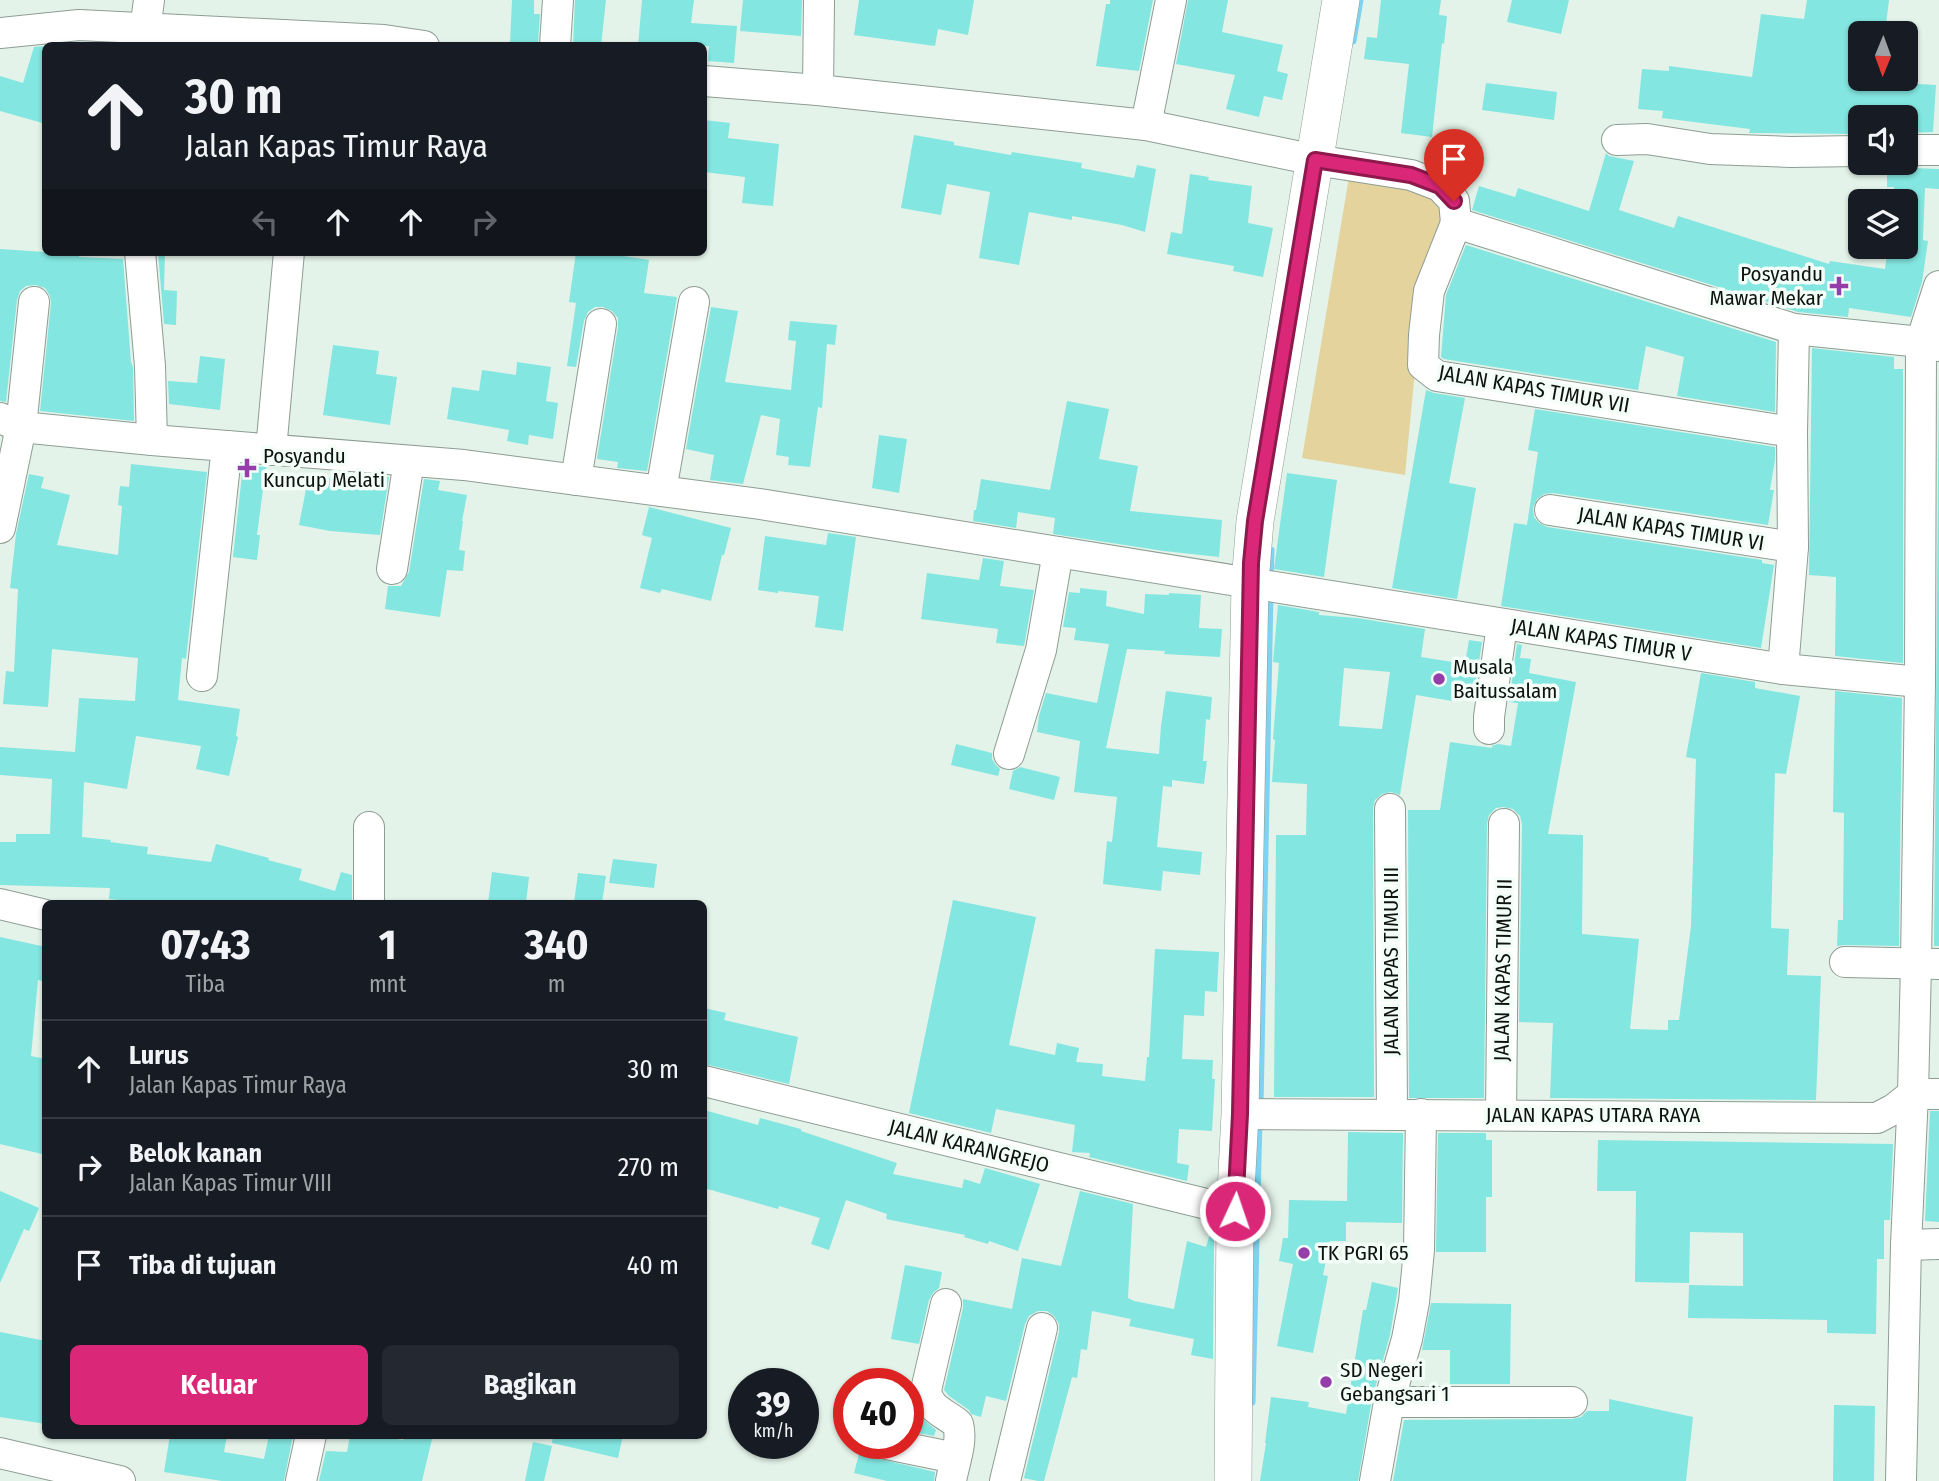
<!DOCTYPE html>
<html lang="id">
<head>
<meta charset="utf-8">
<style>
	:root { --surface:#171b24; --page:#242831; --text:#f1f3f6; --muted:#9ea1a6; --line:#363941; --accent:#db2777 }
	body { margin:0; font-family:"Fira Sans Condensed",sans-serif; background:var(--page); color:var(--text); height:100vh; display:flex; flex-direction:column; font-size:26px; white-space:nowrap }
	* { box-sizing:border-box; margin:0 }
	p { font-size:23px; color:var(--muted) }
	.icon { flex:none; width:38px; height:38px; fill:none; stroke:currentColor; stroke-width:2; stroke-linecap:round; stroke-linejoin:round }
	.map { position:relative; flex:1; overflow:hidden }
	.side { position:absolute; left:42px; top:900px; width:665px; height:539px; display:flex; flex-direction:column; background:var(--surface); border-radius:10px; box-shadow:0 2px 5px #0004 }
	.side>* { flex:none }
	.hud { position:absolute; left:42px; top:42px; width:665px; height:214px; border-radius:10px; box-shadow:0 2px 5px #0004; background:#171b24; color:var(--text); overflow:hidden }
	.needle { width:46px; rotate:181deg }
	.fabs { position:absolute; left:1848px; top:21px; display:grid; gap:14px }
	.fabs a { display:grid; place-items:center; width:70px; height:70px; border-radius:10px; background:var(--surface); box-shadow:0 2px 5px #0004; font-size:35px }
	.speed { position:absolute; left:728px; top:1368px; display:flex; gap:14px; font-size:35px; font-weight:700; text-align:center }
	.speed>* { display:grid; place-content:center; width:91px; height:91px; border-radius:50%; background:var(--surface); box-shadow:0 2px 5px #0004; line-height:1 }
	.speed small { font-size:18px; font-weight:400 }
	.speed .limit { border:10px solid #d22; background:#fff; color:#111 }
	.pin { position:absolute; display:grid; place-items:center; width:60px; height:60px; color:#fff; margin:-72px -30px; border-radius:50% 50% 50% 0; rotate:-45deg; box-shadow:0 0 7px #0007 }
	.pin .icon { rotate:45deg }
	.me { position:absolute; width:77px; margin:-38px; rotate:3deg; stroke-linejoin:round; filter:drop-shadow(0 0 5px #0008) }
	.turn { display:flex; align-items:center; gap:24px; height:147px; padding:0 28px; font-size:32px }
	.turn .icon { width:91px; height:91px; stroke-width:2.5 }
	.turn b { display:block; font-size:49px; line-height:60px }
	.lanes { display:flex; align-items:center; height:66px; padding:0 28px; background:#0003; justify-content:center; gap:35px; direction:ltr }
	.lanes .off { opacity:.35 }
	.eta { display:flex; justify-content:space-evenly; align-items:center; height:119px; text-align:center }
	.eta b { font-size:42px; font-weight:700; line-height:49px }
	.primary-button { display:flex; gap:14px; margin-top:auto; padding:14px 28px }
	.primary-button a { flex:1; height:80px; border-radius:10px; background:var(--accent); color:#fff; font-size:28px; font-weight:700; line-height:80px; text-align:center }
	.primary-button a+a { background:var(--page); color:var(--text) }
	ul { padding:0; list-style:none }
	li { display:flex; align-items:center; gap:21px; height:98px; padding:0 28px; border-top:2px solid var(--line) }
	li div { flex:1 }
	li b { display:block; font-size:26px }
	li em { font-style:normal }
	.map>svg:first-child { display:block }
	.green { fill:#e4d39c }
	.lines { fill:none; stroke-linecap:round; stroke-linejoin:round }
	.stream { stroke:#7dd3f1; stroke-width:7 }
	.building { fill:#83e6e0; fill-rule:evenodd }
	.minor-casing { stroke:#8e9d94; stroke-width:32 }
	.tertiary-casing { stroke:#8e9d94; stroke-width:38 }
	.minor { stroke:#fff; stroke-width:30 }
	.tertiary { stroke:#fff; stroke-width:37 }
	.route-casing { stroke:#8e194d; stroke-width:18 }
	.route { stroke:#db2777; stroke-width:12 }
	.poi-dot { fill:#953da9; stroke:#f4fef8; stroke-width:2.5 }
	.labels { text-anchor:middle; stroke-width:7; stroke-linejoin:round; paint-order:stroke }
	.poi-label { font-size:21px; fill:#0e1310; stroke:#f4fef8; text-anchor:start }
	.street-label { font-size:21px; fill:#0e1310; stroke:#f4fef8 }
</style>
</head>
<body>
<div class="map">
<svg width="1939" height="1481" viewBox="0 0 1939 1481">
	<rect width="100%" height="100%" fill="#e3f3e9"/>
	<path class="green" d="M1349 177 1425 192 1448 220 1423 286 1405 475 1302 458Z"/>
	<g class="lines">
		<g class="stream">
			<path d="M1353 41 1360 0"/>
			<path d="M1270 580 1271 550"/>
			<path d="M1260 1108 1270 592"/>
			<path d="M1252 1402 1259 1120"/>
		</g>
	</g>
	<g class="building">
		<path d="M512 0H534V14H540L538 44 510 43Z"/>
		<path d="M575 0H606L601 46H573Z"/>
		<path d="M642 0H694L691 23 737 26 734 63 708 61 709 46H638Z"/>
		<path d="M743 0H802L801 36 740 31Z"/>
		<path d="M859 0H974L968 35 938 29 935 46 854 35Z"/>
		<path d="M1110 0H1153L1139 71 1096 66 1106 4H1110Z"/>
		<path d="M1188 0H1228L1222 32 1283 45 1277 71 1288 74 1282 100 1264 96 1259 117 1226 109 1235 75 1176 64Z"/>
		<path d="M1381 0H1441L1439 15 1447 16 1444 44 1442 43 1432 137 1401 133 1409 64 1364 59 1367 37 1377 38Z"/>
		<path d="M1512 0H1569L1561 34 1507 22Z"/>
		<path d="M1807 0H1889L1885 33H1860V79H1883V82L1936 85 1933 132 1906 133V117H1860V134L1749 133 1750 129 1662 118 1663 111 1638 109 1642 69 1669 71V66L1752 77 1761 14 1804 19Z"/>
		<path d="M46 46V124L0 111V76L23 83 34 47Z"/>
		<path d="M1486 83 1557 92 1554 120 1482 110Z"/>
		<path d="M704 120 730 123 728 138 779 144 773 206 742 203 745 177 704 172Z"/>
		<path d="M914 135 954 142V145L1011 155 1012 152 1082 163 1081 168 1134 178 1137 165 1156 169 1145 232 1122 225 1072 216V220L1029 212 1019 265 979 258 990 192 947 184 941 215 901 208Z"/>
		<path d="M1606 153 1609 156 1634 161 1619 210 1674 228 1678 216 1829 264 1830 261 1885 269 1888 247H1906V201H1894V187H1887V167L1939 169V189L1925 188 1923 240 1928 241 1922 282 1911 317 1849 308 1848 317 1798 312 1472 210 1479 186 1515 197 1518 188 1589 211Z"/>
		<path d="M1190 174 1209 177 1208 180 1252 186 1248 223 1273 228 1263 277 1233 271 1234 266 1167 254 1171 232 1182 234Z"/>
		<path d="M1466 245 1776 342 1775 412 1677 396 1684 357 1646 346 1638 390 1444 359 1441 357 1446 295Z"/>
		<path d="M0 249 59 253V252H79V257L123 259 131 362 133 367 134 421 40 411 51 303 50 296 45 288 36 285 26 286 20 291 17 300 6 402 0 401Z"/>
		<path d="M158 252H165L164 290 177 291 176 325 164 324Z"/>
		<path d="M576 252H598L649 260 644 293 677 297 647 471 617 468 618 462 597 459 618 327V318L612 311 603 307H595L588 312 584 321 576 367 567 366 576 303 569 302Z"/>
		<path d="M711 307 738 311 725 382 791 390 796 341 788 340 790 321 837 325 835 345 827 344 822 408 818 407 810 467 788 465 789 457 776 455 780 419 761 415 743 484 710 480 714 455 686 449Z"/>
		<path d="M333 345 379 351 376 374 397 377 390 425 323 415Z"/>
		<path d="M1812 348 1894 357V369H1903V663L1835 656 1836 577 1809 575Z"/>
		<path d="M200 356 225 359 220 410 169 404 168 381 197 383Z"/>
		<path d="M517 362 551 367 546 401 558 403 553 439 529 435 528 445 507 441 509 430 447 419 452 387 479 391 482 370 516 375Z"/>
		<path d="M1939 369V946H1934Z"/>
		<path d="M1426 390 1434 393 1465 398 1449 483 1476 488 1457 599 1392 588Z"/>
		<path d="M1067 401 1109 409 1099 459 1138 466 1130 511 1222 520 1219 557 1164 551 1053 534 1055 518 1018 512 1016 528 973 521 974 510H976L981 479 1050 490Z"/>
		<path d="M1535 409 1775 447V460L1770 490H1774L1768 525 1553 493 1544 494 1537 499 1533 508 1534 517 1539 523 1547 527 1762 560V563L1774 565 1761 648 1501 606 1514 523 1527 525 1538 452 1528 450Z"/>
		<path d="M879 435 907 439 899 493 872 488Z"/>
		<path d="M131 464 207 472 186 659 182 658 178 700 240 709 236 736 238 737 229 776 196 769 201 746 136 736 127 789 84 782 82 837 111 840 110 842 148 847 147 854 211 862 216 844 269 858 268 860 302 869 299 880 335 891 341 872 352 875V903H148L109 899 110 888 0 885V842H16V834H50L52 779 0 775V747L75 752 79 698 135 701 138 658 52 649 48 707 3 704 6 671 14 672 18 589 10 588 16 534 29 474 44 477 41 488 70 495 57 545 118 555 122 506 118 505 120 486 129 487Z"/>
		<path d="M243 465 266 467 257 535H260L257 560 233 557Z"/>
		<path d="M340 473 389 477 380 535 330 531 299 525 309 474 339 480Z"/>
		<path d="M1287 473 1337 480 1324 577 1274 569Z"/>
		<path d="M424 479 440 481 438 490 467 495 462 521H463L459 550 465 551 463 571 447 570 440 617 385 609 388 586H401L409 572Z"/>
		<path d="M649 507 731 528 724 555H722L711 601 662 589 660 593 640 588 652 538 642 535Z"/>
		<path d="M828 533 856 537 843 631 815 627 819 596 778 591V593L758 590 765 536 826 545Z"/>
		<path d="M983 558 1004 561 1000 586 1034 590 1024 646 996 643 998 629 921 619 927 573 979 580Z"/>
		<path d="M1080 588 1107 591 1106 606 1144 614 1145 594 1169 595V593L1201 595 1199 628 1222 629 1220 657 1164 654 1165 651 1127 649 1106 748 1159 754 1161 726 1166 691 1212 697 1210 720 1206 719 1203 761H1207L1204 784 1172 780V787L1163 786 1157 847 1202 852 1200 875 1163 871 1161 891 1103 884 1107 841 1112 842 1117 797 1074 792 1080 741 1037 732 1039 716 1046 693 1097 703 1109 644 1074 640 1076 628 1063 627 1069 592 1080 593Z"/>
		<path d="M1278 605 1319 612V615L1357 618 1425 629 1421 657 1465 664 1469 640 1482 642 1474 695 1453 692 1452 701 1416 695 1400 795 1391 792 1382 794 1375 800 1373 808 1374 1097H1274L1276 835H1306L1307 784 1272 782 1275 740 1273 739 1279 663 1273 662ZM1344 668 1390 672 1382 729 1339 726Z"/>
		<path d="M1517 644 1522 645 1520 658 1531 659 1529 673 1576 682 1548 834 1583 835 1582 934 1639 939 1630 1029 1668 1030V1020H1679L1691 926 1696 759 1686 757 1701 673 1755 682V688L1800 696 1786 774 1775 773 1771 928 1789 929 1787 975 1821 976 1816 1100 1550 1098 1553 1023 1519 1022 1522 824 1520 816 1513 809 1503 807 1496 808 1489 815 1487 824 1484 1098H1409L1408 810H1440L1450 742 1492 748V746L1498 744 1511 746 1518 703 1509 702Z"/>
		<path d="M1835 691 1902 698 1899 946 1845 945 1837 946 1838 920H1843L1844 813 1833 812Z"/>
		<path d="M956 744 992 753V759L996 765 1000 769 998 776 951 765Z"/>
		<path d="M1020 767 1060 777 1054 800 1009 789 1013 771Z"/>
		<path d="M613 859 657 864 654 888 609 883Z"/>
		<path d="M492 872 529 877 526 903H488Z"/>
		<path d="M578 873 606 876 602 903H574Z"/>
		<path d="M953 900 1036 917 1009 1045 1055 1055 1057 1043 1079 1048 1076 1062 1103 1064 1102 1076 1145 1081 1147 1057H1149L1155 949 1219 952 1217 992 1205 991 1204 1016 1184 1015 1182 1059 1213 1060 1212 1079H1215L1212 1131 1179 1129 1177 1163 1189 1165 1187 1181 1089 1157 1090 1153 1072 1152 1075 1125 996 1109 991 1133 909 1113Z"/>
		<path d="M0 937 46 947V982L38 980 31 1056 46 1059V1155L0 1144Z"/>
		<path d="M704 1008 726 1013 724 1020 798 1037 789 1084 704 1064Z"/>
		<path d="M704 1110 758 1125 760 1118 801 1129V1131L897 1163 893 1174 962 1188 964 1179 980 1184 985 1168 1040 1184 1018 1251 989 1241 988 1244 964 1237 965 1235 886 1219 887 1214 846 1200 829 1250 811 1244 820 1218 779 1206 778 1209 704 1188Z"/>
		<path d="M1930 1111H1939V1222L1925 1221Z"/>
		<path d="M1348 1132 1403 1133 1402 1223 1346 1222V1241H1330L1323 1275 1328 1276 1313 1353 1277 1346 1293 1264 1279 1261 1283 1238H1288L1289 1200 1347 1201Z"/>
		<path d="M1438 1133H1486V1140H1492V1197H1486V1252H1436Z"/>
		<path d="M1598 1140 1893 1144 1890 1220H1884V1259H1877L1876 1334 1827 1333V1320L1688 1318 1689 1285 1743 1286V1233L1690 1232 1689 1283 1635 1282 1636 1191H1597Z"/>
		<path d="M0 1191 39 1208 29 1231 24 1229 0 1283Z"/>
		<path d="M1080 1191 1133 1204 1128 1298 1134 1301 1174 1309 1187 1241 1206 1247 1210 1234 1214 1235 1213 1359 1191 1355 1194 1339 1129 1326 1131 1319 1092 1311 1087 1350 1081 1349 1077 1378 1072 1377 1044 1481H1038L1024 1478 1059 1332V1324L1054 1316 1047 1311H1038L1029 1316 1025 1324 1006 1401 986 1396 981 1417 971 1414 969 1410 949 1396 944 1390 963 1308V1299L1012 1309 1022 1258 1061 1266Z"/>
		<path d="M905 1265 942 1272 939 1288 933 1293 929 1300 919 1344 891 1339Z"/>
		<path d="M1372 1282 1398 1288 1390 1335 1372 1399 1358 1481H1260L1266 1443H1265L1271 1397 1309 1402 1308 1407 1346 1414 1363 1310H1366Z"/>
		<path d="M1431 1303 1511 1304 1510 1384H1450V1350H1422Z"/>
		<path d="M0 1332 46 1341V1424L0 1417Z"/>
		<path d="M1609 1399 1693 1417 1686 1481H1393L1404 1420 1572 1419 1581 1417 1587 1411H1609Z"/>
		<path d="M1834 1405 1875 1406 1874 1481H1833Z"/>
		<path d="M908 1413 919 1416 936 1430 934 1436 908 1431Z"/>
		<path d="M170 1435H227L224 1452 264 1459 269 1435H293L284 1481H222L164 1472Z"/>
		<path d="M350 1435H374L403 1440 404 1435H433L422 1481H319L326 1451 347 1452Z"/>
		<path d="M553 1435H623L618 1458 552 1443Z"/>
		<path d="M533 1442 552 1446 544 1481H525Z"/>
		<path d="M859 1454 935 1472 934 1481H887L854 1473Z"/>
	</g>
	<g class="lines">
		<g class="minor-casing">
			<g id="minor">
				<path d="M0 33 79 25 384 40 424 46"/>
				<path d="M143 45 149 0"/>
				<path d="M555 46 558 0"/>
				<path d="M704 81 818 90 1146 125 1315 160 1411 175 1440 186 1454 201 1456 223 1794 329 1921 342 1939 346"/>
				<path d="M818 90 819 0"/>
				<path d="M1146 125 1171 0"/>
				<path d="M1617 140 1647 139 1710 149 1791 152 1860 151"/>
				<path d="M1906 150H1939"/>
				<path d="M1456 223 1429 291 1424 335 1423 365 1437 376 1792 432"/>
				<path d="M140 252 150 366 152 440"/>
				<path d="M0 418 21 427 152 440 464 465 760 504 1783 669 1920 682"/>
				<path d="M271 450 289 252"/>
				<path d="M576 480 601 324"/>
				<path d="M661 491 694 302"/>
				<path d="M1550 510 1793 547"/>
				<path d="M0 528 21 427 34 302"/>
				<path d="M392 569 409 461"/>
				<path d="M1783 669 1793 547 1792 432 1794 329"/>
				<path d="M202 676 227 446"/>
				<path d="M1489 729V717L1502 625"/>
				<path d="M1009 754 1041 650 1058 552"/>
				<path d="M1390 809 1392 1114"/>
				<path d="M369 827V903"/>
				<path d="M0 904 46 915"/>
				<path d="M1845 962 1939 964"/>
				<path d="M704 1081 1235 1211"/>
				<path d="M1240 1114 1877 1118 1894 1109 1913 1094H1939"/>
				<path d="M1501 1115 1504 824"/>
				<path d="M1906 1245 1939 1244"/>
				<path d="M946 1304 926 1390C928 1409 945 1413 958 1424 963 1442 954 1463 951 1481"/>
				<path d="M1389 1402H1572"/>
				<path d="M887 1444 955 1458"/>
				<path d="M0 1453 120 1481"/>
				<path d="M301 1481 311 1435"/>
				<path d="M1005 1481 1042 1328"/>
				<path d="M1375 1481 1389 1402 1407 1339 1414 1302 1419 1250 1421 1114"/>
				<path d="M1901 1481 1906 1245 1913 1094 1916 963 1920 682 1921 342 1939 286"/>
			</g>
		</g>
		<g class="tertiary-casing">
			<path id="tertiary" d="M1233 1481 1235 1211 1240 1114 1250 583 1255 521 1341 0"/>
		</g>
		<use href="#minor" class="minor"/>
		<use href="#tertiary" class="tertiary"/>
	</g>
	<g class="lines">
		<g class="route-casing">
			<path id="route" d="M1235 1211 1240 1114 1251 563 1255 521 1315 160 1411 175 1440 186 1454 201"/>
		</g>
		<use href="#route" class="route"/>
	</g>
	<g class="poi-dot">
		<path d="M1835.5 275.5h7v7h7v7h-7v7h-7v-7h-7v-7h7z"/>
		<path d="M243.5 457.5h7v7h7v7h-7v7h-7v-7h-7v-7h7z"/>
		<circle cx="1439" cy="679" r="7"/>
		<circle cx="1304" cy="1253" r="7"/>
		<circle cx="1326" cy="1382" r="7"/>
	</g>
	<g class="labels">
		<g class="poi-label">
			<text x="1823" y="281" text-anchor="end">Posyandu<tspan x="1823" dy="24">Mawar Mekar</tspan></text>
			<text x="263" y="463">Posyandu<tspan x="263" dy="24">Kuncup Melati</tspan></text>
			<text x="1453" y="674">Musala<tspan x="1453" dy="24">Baitussalam</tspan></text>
			<text x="1318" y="1260">TK PGRI 65</text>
			<text x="1340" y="1377">SD Negeri<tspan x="1340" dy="24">Gebangsari 1</tspan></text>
		</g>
		<g class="street-label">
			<text transform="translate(1534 389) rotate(10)" y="7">JALAN KAPAS TIMUR VII</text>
			<text transform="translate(1671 529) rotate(9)" y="7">JALAN KAPAS TIMUR VI</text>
			<text transform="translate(1601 640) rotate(9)" y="7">JALAN KAPAS TIMUR V</text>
			<text transform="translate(1391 961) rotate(-90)" y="7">JALAN KAPAS TIMUR III</text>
			<text transform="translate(1503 970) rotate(-89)" y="7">JALAN KAPAS TIMUR II</text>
			<text x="1593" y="1122">JALAN KAPAS UTARA RAYA</text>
			<text transform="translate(969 1146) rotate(14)" y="7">JALAN KARANGREJO</text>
		</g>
	</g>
</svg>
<div class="fabs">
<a><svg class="needle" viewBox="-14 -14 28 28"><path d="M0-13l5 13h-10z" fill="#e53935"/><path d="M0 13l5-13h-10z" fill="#9ea1a6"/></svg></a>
<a><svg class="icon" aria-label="sound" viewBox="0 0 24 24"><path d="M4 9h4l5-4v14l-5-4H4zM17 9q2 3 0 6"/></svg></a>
<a><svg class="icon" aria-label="layers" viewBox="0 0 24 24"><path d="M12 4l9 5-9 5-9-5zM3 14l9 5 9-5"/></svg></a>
</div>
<div class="speed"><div>39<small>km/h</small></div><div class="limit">40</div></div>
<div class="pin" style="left:1454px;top:201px;background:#d93025"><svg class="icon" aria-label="arrive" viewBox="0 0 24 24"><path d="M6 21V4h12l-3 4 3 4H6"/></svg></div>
<svg class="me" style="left:1235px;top:1211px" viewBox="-20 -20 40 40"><circle r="17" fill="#db2777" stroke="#fff" stroke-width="3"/><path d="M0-11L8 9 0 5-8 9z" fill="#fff"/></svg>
<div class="hud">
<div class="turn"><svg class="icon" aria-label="ahead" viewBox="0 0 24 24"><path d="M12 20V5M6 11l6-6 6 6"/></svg><div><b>30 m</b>Jalan Kapas Timur Raya</div></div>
<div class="lanes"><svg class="icon off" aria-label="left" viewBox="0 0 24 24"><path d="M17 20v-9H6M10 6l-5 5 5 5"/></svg><svg class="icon" aria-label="ahead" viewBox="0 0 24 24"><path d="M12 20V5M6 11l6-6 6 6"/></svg><svg class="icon" aria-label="ahead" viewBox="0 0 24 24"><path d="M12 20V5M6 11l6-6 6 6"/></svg><svg class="icon off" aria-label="right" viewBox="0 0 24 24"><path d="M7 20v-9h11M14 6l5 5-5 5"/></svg></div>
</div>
<section class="side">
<div class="eta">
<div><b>07:43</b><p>Tiba</p></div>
<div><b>1</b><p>mnt</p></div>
<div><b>340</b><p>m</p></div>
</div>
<ul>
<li><svg class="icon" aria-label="ahead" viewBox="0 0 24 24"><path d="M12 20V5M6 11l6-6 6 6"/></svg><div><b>Lurus</b><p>Jalan Kapas Timur Raya</p></div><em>30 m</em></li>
<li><svg class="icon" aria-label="right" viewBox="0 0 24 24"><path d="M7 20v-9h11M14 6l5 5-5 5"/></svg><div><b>Belok kanan</b><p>Jalan Kapas Timur VIII</p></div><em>270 m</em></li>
<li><svg class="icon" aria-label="arrive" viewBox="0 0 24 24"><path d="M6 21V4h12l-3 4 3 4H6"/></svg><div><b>Tiba di tujuan</b></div><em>40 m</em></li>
</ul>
<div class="primary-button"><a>Keluar</a><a>Bagikan</a></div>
</section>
</div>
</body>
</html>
